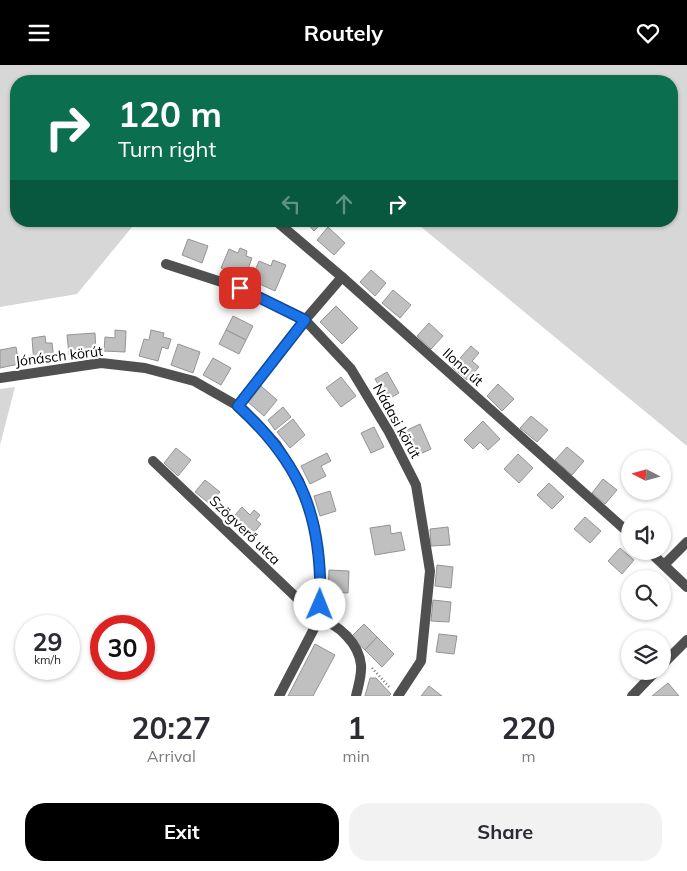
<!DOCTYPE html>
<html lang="en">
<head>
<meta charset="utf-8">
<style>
	:root { --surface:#fff; --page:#f2f2f3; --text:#2b2b33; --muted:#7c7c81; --accent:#000 }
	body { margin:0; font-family:Mulish,sans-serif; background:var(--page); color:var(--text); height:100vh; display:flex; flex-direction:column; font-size:19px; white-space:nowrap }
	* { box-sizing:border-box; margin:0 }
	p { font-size:16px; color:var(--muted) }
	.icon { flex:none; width:28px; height:28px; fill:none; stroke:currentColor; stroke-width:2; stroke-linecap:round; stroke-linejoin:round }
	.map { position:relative; height:631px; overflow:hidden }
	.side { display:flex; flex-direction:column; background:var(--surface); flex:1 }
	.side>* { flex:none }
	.guide { position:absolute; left:10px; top:10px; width:668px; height:152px; border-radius:20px; box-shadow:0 1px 4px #0004; background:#0b6e4f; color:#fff; overflow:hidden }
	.needle { width:32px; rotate:276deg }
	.tools { position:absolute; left:621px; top:385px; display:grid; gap:10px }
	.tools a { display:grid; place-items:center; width:50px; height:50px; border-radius:50%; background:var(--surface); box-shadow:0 1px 4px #0004; font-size:25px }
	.speed { position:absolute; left:15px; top:550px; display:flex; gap:10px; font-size:25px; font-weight:700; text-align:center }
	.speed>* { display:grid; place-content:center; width:65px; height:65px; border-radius:50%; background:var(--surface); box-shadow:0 1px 4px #0004; line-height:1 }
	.speed small { font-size:12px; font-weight:400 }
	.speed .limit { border:8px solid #d22; background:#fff; color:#111 }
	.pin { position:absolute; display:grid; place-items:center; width:42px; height:42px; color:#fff; margin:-21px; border-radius:10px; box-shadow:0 2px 8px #0006 }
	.me { position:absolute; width:55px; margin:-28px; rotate:1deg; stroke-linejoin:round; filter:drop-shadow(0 0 4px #0008) }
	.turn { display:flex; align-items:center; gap:18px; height:105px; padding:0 25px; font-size:22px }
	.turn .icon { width:65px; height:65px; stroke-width:2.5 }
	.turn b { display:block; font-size:35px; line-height:42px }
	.lanes { display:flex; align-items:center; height:48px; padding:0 25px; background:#0003; justify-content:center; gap:25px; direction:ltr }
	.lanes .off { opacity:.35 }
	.eta { display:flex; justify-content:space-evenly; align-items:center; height:85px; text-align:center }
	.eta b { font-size:30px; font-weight:700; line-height:35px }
	.primary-button { display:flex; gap:10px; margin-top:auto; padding:10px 25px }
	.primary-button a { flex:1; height:58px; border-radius:20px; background:var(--accent); color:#fff; font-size:20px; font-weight:700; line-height:58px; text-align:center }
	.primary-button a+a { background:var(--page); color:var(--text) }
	header { display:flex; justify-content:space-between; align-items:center; height:65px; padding:0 25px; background:var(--accent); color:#fff; font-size:22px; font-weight:700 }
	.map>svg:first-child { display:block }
	.green { fill:#d7d7d7 }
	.building { fill:#c0c0c0; stroke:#949494 }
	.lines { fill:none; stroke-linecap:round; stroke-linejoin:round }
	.path { stroke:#727272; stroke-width:2.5; stroke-dasharray:1 2.5; stroke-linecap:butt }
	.minor { stroke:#505050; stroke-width:10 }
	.route-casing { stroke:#114b97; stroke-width:12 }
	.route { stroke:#1a73e8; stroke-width:9 }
	.labels { text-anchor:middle; stroke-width:4.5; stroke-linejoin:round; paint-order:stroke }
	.street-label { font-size:14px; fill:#000; stroke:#fff }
</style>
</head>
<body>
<header><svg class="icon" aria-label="menu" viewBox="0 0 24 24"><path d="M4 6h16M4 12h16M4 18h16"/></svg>Routely<svg class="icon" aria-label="heart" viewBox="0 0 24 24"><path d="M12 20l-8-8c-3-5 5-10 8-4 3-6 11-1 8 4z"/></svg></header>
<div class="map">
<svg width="687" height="631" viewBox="0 0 687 631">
	<rect width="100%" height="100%" fill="#fff"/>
	<g class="green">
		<path d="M0 0H687V381L414 156H671V16H16V156H137L77 229 0 242Z"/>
		<path d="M15 322 0 380V324Z"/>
	</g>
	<g class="building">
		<path d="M305 156H324L314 166Z"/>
		<path d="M328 162 345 178 334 190 317 175Z"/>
		<path d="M188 174 208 181 202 198 182 190Z"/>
		<path d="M240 183 247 186 246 191 252 193 245 212 221 203 229 184 238 188Z"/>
		<path d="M273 195 286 200 275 226 251 215 259 196 271 201Z"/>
		<path d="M371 205 386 218 375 231 360 217Z"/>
		<path d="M393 225 411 240 400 253 382 238Z"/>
		<path d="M336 241 358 263 342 279 320 257Z"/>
		<path d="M233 251 253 261 246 275 226 265Z"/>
		<path d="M429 258 443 271 431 284 417 271Z"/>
		<path d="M115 265 126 266 125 287 104 286 105 272 115 273Z"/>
		<path d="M151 265 164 268 163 272 171 274 168 284 162 282 158 296 139 291 144 274 149 275Z"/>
		<path d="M226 265 246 275 239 289 219 279Z"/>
		<path d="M95 268 96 288 69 290 67 270Z"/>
		<path d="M45 271 46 278H52L54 294 44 295 45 298 34 299 32 273Z"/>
		<path d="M178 279 200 287 193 308 171 300Z"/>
		<path d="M471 281 479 288 472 296 479 302 467 315 452 302Z"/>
		<path d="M16 282 19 299 0 303V285Z"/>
		<path d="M213 293 231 303 221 320 203 310Z"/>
		<path d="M387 307 399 328 387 335 375 314Z"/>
		<path d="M341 312 356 331 341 342 326 323Z"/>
		<path d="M498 319 514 334 502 346 487 331Z"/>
		<path d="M261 321 277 335 264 351 248 337Z"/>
		<path d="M283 342 291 352 275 365 268 355Z"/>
		<path d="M531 351 548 365 537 377 520 363Z"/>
		<path d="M293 354 305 370 290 383 277 367Z"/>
		<path d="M483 356 500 374 488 385 480 377 473 384 464 375Z"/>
		<path d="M420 359 431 384 420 389 417 383 413 385 405 366Z"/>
		<path d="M374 362 384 382 371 388 361 368Z"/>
		<path d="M567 382 584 396 572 410 555 395Z"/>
		<path d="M176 383 191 395 178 411 164 398Z"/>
		<path d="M327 388 331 396 321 401 326 411 310 419 301 401Z"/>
		<path d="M518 389 533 403 519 418 504 404Z"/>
		<path d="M603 414 617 425 605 439 592 428Z"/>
		<path d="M205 415 220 427 210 439 195 427Z"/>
		<path d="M549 418 564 432 552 444 537 430Z"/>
		<path d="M330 426 336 446 320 451 314 431Z"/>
		<path d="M242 442 250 450 254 445 260 450 256 455 261 459 249 474 229 457Z"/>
		<path d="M585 452 601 466 590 478 574 464Z"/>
		<path d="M390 460 391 469 401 467 405 485 375 490 370 463Z"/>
		<path d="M448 462 450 480 431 481 430 464Z"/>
		<path d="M620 483 634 495 622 509 608 496Z"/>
		<path d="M437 500 453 502 451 523 435 521Z"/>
		<path d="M329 505 349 506 348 528 328 527Z"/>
		<path d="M433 535 451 537 449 557 431 556Z"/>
		<path d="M364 559 377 572 365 585 351 572Z"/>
		<path d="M439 569 457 571 454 589 436 587Z"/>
		<path d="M377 572 394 589 382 602 365 585Z"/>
		<path d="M315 579 335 590 313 631H288Z"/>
		<path d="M370 613H376L391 629 389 631H365Z"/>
		<path d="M668 618 679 631H652Z"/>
		<path d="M429 621 442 631H421Z"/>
	</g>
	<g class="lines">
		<path class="path" d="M372 603 390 623"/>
		<g class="minor">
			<path d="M276 156 342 212 630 469"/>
			<path d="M166 199 240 223 305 255 351 304 389 367 416 420 430 506 421 596 398 631"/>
			<path d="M0 313 101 298 145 303 194 316 238 341 256 357 276 379 299 416 314 459 320 503 319 554 279 631"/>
			<path d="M238 341 305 255 342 212"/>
			<path d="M153 396 319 554C339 559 359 579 361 600 362 610 358 622 356 631"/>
			<path d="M649 486 687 522"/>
			<path d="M664 500 687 477"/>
			<path d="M662 600 687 575"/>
			<path d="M632 631 656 606"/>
		</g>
	</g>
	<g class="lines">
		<g class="route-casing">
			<path id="route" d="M240 223 305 255 238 341C302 399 323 454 320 540"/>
		</g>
		<use href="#route" class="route"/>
	</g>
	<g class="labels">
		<g class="street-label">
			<text transform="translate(59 291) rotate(-7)" y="5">Jónásch körút</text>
			<text transform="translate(463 302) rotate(42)" y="5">Ilona út</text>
			<text transform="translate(397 356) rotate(61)" y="5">Nádasi körút</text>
			<text transform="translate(245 465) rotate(44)" y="5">Szögverő utca</text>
		</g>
	</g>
</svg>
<div class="tools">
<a><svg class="needle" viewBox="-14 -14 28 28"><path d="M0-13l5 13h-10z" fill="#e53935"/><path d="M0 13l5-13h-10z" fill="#7c7c81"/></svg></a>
<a><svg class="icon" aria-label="sound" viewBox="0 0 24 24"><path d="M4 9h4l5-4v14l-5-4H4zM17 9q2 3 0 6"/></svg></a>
<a><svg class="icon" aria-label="search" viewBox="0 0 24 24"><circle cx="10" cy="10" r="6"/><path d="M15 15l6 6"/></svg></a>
<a><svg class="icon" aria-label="layers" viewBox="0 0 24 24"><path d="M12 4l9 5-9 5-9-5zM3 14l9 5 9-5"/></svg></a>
</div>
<div class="speed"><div>29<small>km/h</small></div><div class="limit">30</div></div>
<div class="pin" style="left:240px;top:223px;background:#d93025"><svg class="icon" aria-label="arrive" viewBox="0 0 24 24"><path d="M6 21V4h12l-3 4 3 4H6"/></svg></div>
<svg class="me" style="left:320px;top:540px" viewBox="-20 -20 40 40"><circle r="19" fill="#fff"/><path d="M0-13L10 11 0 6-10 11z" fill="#1a73e8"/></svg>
<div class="guide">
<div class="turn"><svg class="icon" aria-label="right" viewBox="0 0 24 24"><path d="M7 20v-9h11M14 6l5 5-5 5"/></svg><div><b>120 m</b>Turn right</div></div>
<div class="lanes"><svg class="icon off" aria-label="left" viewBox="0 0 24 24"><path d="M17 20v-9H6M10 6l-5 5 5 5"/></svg><svg class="icon off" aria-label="ahead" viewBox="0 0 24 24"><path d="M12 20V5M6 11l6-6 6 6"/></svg><svg class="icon" aria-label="right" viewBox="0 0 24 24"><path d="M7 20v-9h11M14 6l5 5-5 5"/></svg></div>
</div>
</div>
<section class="side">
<div class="eta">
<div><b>20:27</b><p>Arrival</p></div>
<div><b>1</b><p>min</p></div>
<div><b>220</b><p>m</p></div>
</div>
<div class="primary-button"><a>Exit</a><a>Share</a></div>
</section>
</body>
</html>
